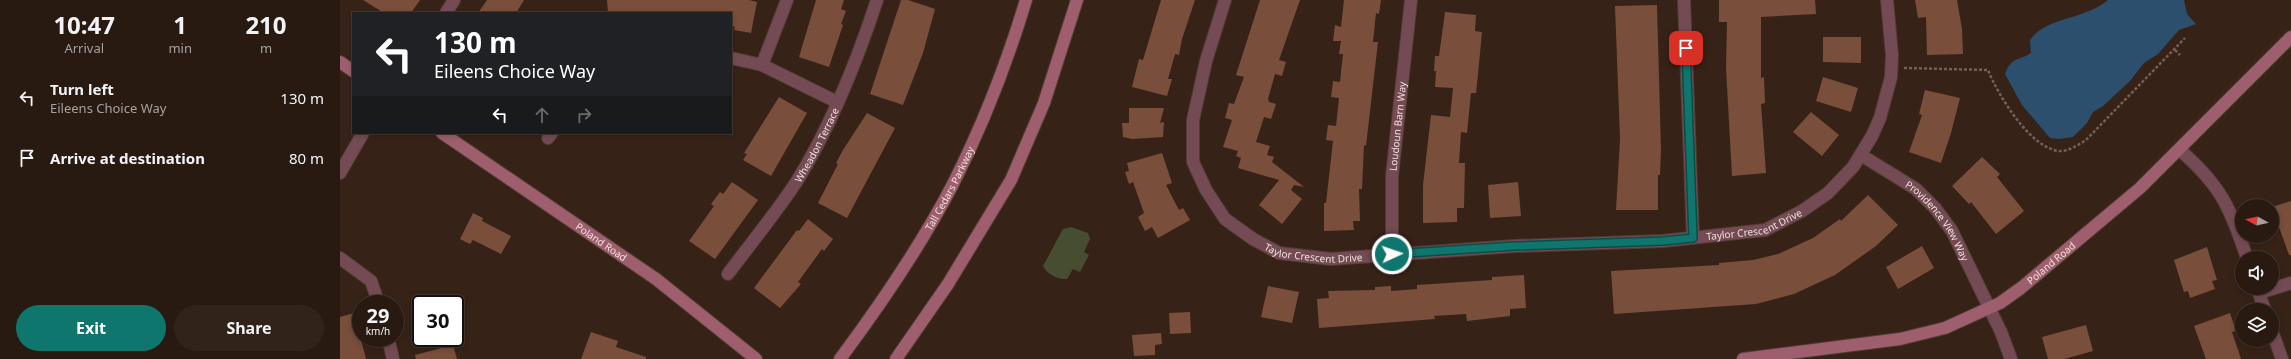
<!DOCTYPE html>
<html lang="en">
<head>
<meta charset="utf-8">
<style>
	:root { --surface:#291a11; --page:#31231a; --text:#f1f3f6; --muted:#a5a19f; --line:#453831; --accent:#0f766e }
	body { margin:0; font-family:"Noto Sans",sans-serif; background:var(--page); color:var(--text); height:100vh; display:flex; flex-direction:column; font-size:15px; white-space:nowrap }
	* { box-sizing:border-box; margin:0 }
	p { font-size:13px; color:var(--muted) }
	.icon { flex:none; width:22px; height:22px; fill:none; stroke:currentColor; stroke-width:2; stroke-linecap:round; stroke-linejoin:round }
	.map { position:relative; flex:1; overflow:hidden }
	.drawer { display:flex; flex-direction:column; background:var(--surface); width:340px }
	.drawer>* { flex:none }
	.hud { position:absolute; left:12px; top:12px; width:380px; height:122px; border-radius:0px; box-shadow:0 2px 6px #0003,0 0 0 1px var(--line); background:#202124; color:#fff; overflow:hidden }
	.needle { width:26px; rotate:278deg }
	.buttons { position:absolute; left:1895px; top:199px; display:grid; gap:8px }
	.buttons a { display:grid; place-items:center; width:44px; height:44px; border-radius:50%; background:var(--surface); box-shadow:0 2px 6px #0003,0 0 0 1px var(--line); font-size:20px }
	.speed { position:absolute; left:12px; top:295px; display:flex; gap:8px; font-size:20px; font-weight:700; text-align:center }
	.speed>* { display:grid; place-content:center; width:52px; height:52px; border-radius:50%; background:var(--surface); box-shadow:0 2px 6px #0003,0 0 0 1px var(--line); line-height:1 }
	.speed small { font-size:10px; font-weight:400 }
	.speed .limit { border:2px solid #111; border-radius:6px; background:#fff; color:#111 }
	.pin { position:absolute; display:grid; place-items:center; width:34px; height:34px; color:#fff; margin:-17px; border-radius:8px; box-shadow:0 2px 6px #0006 }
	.me { position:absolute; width:44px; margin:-22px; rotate:87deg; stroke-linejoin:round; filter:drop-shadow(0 0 3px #0008) }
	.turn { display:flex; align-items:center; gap:14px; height:84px; padding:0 16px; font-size:18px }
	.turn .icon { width:52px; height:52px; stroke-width:2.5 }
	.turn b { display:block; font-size:28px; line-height:34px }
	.lanes { display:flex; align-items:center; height:38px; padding:0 16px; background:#0003; justify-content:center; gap:20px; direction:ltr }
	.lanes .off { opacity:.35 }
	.eta { display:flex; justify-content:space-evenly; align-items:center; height:68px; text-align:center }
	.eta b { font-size:24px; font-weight:700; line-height:28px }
	.cta { display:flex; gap:8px; margin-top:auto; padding:8px 16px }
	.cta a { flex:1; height:46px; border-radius:24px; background:var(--accent); color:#fff; font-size:16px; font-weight:700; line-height:46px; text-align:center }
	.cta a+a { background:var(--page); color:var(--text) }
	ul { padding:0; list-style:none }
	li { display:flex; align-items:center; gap:12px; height:60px; padding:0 16px }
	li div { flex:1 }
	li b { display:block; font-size:15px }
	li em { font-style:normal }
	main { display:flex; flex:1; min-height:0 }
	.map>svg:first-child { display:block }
	.green { fill:#464d30 }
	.water { fill:#2c4f6e }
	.building { fill:#794e3b }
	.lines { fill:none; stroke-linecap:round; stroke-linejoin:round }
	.street-casing { stroke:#513d32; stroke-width:14 }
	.secondary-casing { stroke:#513d32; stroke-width:14 }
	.path { stroke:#736056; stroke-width:2.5; stroke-dasharray:3 2; stroke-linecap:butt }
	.street { stroke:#744b55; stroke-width:12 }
	.secondary { stroke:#9e5e6e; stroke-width:12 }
	.route-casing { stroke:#0a4d48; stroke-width:10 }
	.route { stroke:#0f766e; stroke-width:7 }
	.labels { text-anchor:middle; stroke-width:3; stroke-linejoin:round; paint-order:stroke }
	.street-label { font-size:10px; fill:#efe1d9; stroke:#180e09 }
</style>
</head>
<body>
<main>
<section class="drawer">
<div class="eta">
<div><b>10:47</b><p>Arrival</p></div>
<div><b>1</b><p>min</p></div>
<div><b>210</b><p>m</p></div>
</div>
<ul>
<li><svg class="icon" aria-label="left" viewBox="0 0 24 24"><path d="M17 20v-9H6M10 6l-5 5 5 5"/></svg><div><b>Turn left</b><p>Eileens Choice Way</p></div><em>130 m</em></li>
<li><svg class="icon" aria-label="arrive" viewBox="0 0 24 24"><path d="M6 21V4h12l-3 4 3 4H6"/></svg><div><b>Arrive at destination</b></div><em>80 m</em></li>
</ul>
<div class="cta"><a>Exit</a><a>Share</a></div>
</section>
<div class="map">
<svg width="1951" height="359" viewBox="0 0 1951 359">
	<rect width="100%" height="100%" fill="#372217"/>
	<path class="green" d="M731 227 748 233 750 239 744 252 749 255 740 272 733 269 727 279C718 280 707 274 703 266L723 229Z"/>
	<path class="water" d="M1768 0H1844L1847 14 1856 24 1839 30 1818 54 1804 63 1790 81 1763 106 1753 112 1747 123 1733 137 1719 139 1710 138 1682 105 1665 74C1672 56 1677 62 1691 53L1690 40C1705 17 1745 20 1768 0Z"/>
	<g class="building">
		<path d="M23 0H80L71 13H44Z"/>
		<path d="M147 0H184L176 13H138Z"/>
		<path d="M267 0H409L417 2 411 33 394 30 395 27 391 26V13H268Z"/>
		<path d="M476 0H504L501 9 506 11 501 24 503 25 489 67 459 57Z"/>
		<path d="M561 0H568L595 9 583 53 563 105 530 94Z"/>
		<path d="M821 0H855L842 39 839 55 835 54 828 79H832L827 96 792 87 799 59 803 60Z"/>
		<path d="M920 0H960L939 60 946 62 942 76 935 74 928 99 929 102 936 104 931 119 924 117 916 142 930 146 927 155 934 157 932 162 964 187 954 185 951 190 962 199 942 224 919 205 939 180 898 168 901 158 896 156 898 151 883 147 892 120 885 118 889 103 894 104 904 77 896 75Z"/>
		<path d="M1004 0H1041L1039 14 1036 13 1033 42H1038L1026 146 1024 145 1022 189H1019L1020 221H1013L1014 230 984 231V203H986L993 141 986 140 988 125 996 126 999 98 991 97 993 81 1000 82 1003 54H999L1001 41H993L995 25 1001 27Z"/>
		<path d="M1379 0H1475L1476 14 1421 17V78L1424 77 1425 103 1421 104 1426 173 1392 176 1386 68 1387 22H1379Z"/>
		<path d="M1575 0H1617L1622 29 1623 54 1587 55 1586 17 1578 18Z"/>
		<path d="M1317 5 1321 150 1320 175H1318V210H1276L1280 139 1275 6Z"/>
		<path d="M1105 12 1136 15 1135 31 1142 32 1138 74 1136 93H1131L1127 133 1121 132 1119 163H1125L1124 208H1117V222L1083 223V185L1091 115 1110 117 1113 88 1095 87 1096 71H1094L1095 56H1099Z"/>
		<path d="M1483 37H1521V63L1483 62Z"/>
		<path d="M1483 77 1518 88 1511 112 1476 101Z"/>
		<path d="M1585 90 1620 98 1611 133 1601 163 1569 152 1582 115 1579 114Z"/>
		<path d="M439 97 467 113 431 176 403 160 407 154 404 153Z"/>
		<path d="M789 108H824L820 123 824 122 823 137 792 139 783 137 782 123H789Z"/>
		<path d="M1471 112 1499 135 1482 156 1453 132Z"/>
		<path d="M527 113 555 128 507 218 478 203 498 164 496 163 503 150Z"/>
		<path d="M822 153 832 183 826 185 839 210 843 208 850 220 818 238 812 227 805 231 798 217 804 213 793 182 789 184 785 172 789 171 787 163Z"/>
		<path d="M1642 157 1660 174 1657 177 1684 211 1656 234 1631 202 1629 204 1612 186Z"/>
		<path d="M392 182 418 200 375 259 349 241 374 206 371 204 380 192 383 194Z"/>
		<path d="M1178 182 1181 216 1150 218 1148 185Z"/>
		<path d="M1528 195 1558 225 1536 246 1495 275 1454 294 1416 304 1274 314 1271 271 1379 265V263L1413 260 1438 254 1473 238 1500 219 1501 221Z"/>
		<path d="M1951 201V255H1949L1932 207Z"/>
		<path d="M133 213 143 218 142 221 171 236 161 254 133 240 130 244 120 239Z"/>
		<path d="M468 219 493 239 484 251 482 249 458 282 461 284 440 308 414 288 457 230 459 231Z"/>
		<path d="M1582 246 1594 268 1558 289 1546 267Z"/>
		<path d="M1867 247 1877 280 1872 281 1875 289 1850 298 1848 291 1844 292 1834 260Z"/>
		<path d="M1184 275 1186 308 1170 309V316L1127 321 1126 314 1094 316 1095 319 979 328 977 299 989 298 988 291 1035 290V287L1051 286V291L1077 289V285L1152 280V277Z"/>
		<path d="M928 286 959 292 952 323 921 317Z"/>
		<path d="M850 312 851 333 830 334 829 313Z"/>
		<path d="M14 313 26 359H0V317Z"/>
		<path d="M1890 313 1896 331 1892 332 1901 359H1866L1854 326Z"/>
		<path d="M1746 325 1753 351 1724 359H1708L1702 337Z"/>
		<path d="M251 332 278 341 276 347 306 357V359H241Z"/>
		<path d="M821 333 822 344 815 345V355L794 356 792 335Z"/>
		<path d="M113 345 117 359H76L75 355Z"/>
	</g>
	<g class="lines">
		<g class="street-casing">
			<g id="street">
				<path id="s1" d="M885 0 866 61 853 120V162L866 190 885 219 913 239 939 253 991 259 1175 246 1323 241 1425 230 1462 211 1488 193 1513 167 1532 136 1540 118 1551 77 1552 55 1547 0"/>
				<path d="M1344 0 1353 238"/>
				<path d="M106 13 114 0"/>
				<path d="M391 58 422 65 497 102"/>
				<path d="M422 65 447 0"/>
				<path d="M208 138 212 133"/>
				<path d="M1840 150C1882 187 1889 206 1907 258"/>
				<path id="s2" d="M1521 155 1576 189 1595 208 1612 231 1661 332 1671 359"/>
				<path d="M0 173 23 133"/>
				<path id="s3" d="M1052 254V176L1071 0"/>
				<path d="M0 258 31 281 39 304"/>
				<path id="s4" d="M388 274C411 243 436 213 457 181 491 126 517 61 537 0"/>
				<path d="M1917 288 1925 310"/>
				<path d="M1919 293 1951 283"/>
				<path d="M1932 331 1942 359"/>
				<path d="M48 338 53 359"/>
			</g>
		</g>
		<g class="secondary-casing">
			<g id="secondary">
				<path d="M0 62 13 71"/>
				<path id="s5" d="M102 133 316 279 416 359"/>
				<path id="s6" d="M500 359C541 304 580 247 612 186 642 127 667 63 686 0"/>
				<path d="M556 359 608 284 671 180 704 103 737 0"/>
				<path id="s7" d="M1403 359 1560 339 1605 328 1660 303 1681 288 1800 188 1951 37"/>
			</g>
		</g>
		<g class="path">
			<path d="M1835 50 1840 55"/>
			<path d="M1564 68 1648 70C1658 95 1690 148 1719 151 1728 152 1737 145 1745 141L1845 38"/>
		</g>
		<use href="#street" class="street"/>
		<use href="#secondary" class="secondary"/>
	</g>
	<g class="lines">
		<g class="route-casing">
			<path id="route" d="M1052 254 1175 246 1323 241 1353 238 1346 48"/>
		</g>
		<use href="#route" class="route"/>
	</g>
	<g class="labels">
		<g class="street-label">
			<text dy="4" stroke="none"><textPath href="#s3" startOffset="128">Loudoun Barn Way</textPath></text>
			<text dy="4" stroke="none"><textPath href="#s4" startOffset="157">Wheadon Terrace</textPath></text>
			<text dy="4" stroke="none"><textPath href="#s6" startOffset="203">Tall Cedars Parkway</textPath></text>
			<text dy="4" stroke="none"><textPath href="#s2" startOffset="103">Providence View Way</textPath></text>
			<text dy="4" stroke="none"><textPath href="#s1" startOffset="774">Taylor Crescent Drive</textPath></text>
			<text dy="4" stroke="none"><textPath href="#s5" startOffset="193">Poland Road</textPath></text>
			<text dy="4" stroke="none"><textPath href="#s1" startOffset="330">Taylor Crescent Drive</textPath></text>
			<text dy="4" stroke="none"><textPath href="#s7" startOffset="330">Poland Road</textPath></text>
		</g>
	</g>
</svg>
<div class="buttons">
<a><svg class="needle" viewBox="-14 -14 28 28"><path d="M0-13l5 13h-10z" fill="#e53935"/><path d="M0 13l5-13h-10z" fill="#a5a19f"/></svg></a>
<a><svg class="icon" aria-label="sound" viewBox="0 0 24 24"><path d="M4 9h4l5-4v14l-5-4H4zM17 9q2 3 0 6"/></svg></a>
<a><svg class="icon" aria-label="layers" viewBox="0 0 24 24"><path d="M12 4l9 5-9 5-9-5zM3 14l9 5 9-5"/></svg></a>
</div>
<div class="speed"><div>29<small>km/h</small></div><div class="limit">30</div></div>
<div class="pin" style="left:1346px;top:48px;background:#d93025"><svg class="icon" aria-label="arrive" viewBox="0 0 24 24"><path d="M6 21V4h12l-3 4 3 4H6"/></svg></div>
<svg class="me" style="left:1052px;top:254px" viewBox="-20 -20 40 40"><circle r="17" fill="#0f766e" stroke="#fff" stroke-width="3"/><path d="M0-11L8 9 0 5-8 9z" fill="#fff"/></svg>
<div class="hud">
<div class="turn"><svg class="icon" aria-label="left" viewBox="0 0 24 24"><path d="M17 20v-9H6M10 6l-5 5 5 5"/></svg><div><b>130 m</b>Eileens Choice Way</div></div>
<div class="lanes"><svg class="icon" aria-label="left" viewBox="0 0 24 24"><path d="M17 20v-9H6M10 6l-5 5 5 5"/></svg><svg class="icon off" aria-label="ahead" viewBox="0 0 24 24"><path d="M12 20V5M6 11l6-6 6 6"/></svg><svg class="icon off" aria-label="right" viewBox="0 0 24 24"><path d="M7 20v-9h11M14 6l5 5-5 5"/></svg></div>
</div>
</div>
</main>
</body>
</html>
